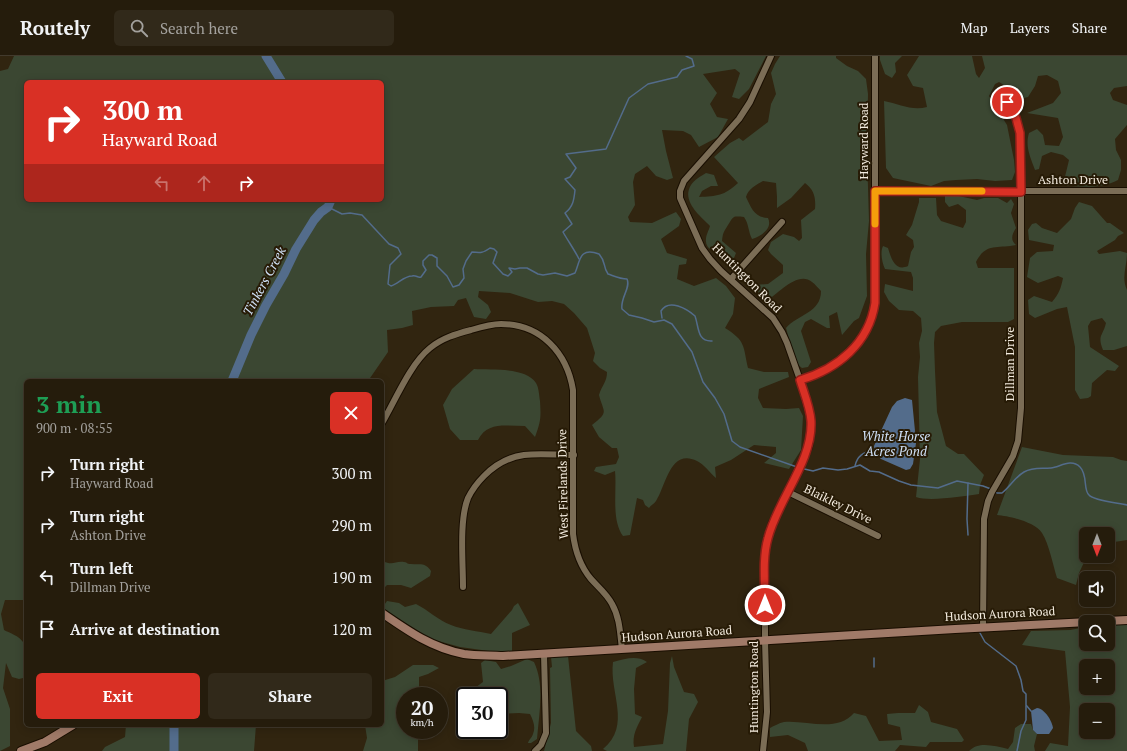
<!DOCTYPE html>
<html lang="en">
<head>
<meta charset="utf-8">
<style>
	:root { --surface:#251c0c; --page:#31291a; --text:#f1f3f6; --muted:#a3a19d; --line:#423a2d; --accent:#d93025 }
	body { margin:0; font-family:"PT Serif",serif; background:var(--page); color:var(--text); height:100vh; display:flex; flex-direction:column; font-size:15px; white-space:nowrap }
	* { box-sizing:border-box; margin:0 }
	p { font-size:13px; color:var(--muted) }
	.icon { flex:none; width:22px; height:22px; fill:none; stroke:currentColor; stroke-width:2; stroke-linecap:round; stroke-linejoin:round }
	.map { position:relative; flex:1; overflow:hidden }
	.drawer { position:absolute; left:24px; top:323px; width:360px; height:348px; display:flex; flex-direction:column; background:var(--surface); border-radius:6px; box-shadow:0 2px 10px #0003,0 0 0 1px var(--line) }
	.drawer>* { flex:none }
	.top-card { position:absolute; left:24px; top:24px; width:360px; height:122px; border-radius:6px; box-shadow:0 2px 10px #0003,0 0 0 1px var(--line); background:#d93025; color:#fff; overflow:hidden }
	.needle { width:26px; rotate:180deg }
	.buttons { position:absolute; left:1079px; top:471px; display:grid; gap:8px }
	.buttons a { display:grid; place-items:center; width:36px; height:36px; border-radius:6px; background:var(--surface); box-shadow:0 2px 10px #0003,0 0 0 1px var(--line); font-size:20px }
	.speed { position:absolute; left:396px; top:631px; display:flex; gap:8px; font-size:20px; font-weight:700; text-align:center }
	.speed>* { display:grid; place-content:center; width:52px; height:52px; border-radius:50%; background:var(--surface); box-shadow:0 2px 10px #0003,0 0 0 1px var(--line); line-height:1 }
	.speed small { font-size:10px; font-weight:400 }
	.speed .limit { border:2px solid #111; border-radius:6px; background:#fff; color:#111 }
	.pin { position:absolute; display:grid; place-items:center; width:34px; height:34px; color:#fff; margin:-17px; border:2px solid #fff; border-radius:50%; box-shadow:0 1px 4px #0007 }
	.me { position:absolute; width:44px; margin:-22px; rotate:0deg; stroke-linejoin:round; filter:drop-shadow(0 0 3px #0008) }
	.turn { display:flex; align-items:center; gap:14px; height:84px; padding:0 12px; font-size:18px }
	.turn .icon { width:52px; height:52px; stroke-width:2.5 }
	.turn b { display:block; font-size:28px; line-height:34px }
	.lanes { display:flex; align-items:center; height:38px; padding:0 12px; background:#0003; justify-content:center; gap:20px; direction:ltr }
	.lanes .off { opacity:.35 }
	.round { display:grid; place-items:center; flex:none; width:42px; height:42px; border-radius:6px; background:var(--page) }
	.head { display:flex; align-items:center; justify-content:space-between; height:68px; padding:0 12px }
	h1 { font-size:24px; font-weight:700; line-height:30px; color:#1e9e55 }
	.cta { display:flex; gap:8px; margin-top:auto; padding:8px 12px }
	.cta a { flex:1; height:46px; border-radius:6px; background:var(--accent); color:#fff; font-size:16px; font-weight:700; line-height:46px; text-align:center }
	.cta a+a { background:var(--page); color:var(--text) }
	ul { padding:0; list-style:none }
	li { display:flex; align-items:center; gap:12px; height:52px; padding:0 12px }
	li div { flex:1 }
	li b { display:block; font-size:15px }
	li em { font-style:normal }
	header { display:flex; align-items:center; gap:24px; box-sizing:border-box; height:56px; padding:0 20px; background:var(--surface); border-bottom:1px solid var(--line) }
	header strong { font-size:19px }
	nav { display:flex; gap:22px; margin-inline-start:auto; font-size:14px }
	.search { width:280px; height:36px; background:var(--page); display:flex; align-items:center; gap:10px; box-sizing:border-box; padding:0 14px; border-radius:6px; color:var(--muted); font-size:15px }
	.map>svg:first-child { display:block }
	.green { fill:#3b4732; fill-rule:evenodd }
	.water { fill:#536c8b }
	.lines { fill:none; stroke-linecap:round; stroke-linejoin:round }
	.stream { stroke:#536c8b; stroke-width:1.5 }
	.river { stroke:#536c8b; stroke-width:9 }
	.street-casing { stroke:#190e00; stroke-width:8 }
	.secondary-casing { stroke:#190e00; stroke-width:10 }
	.street { stroke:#7b6d56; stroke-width:6 }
	.secondary { stroke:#a07a68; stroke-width:8 }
	.route-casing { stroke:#8d1f18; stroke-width:10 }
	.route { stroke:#d93025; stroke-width:7 }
	.slow { stroke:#f59e0b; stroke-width:7 }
	.labels { text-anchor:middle; stroke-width:4; stroke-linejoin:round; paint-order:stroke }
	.street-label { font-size:12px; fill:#f4ecdf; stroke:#271b06 }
	.water-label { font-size:13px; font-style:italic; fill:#cfe0f6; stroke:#271b06 }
</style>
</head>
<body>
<header>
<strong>Routely</strong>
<div class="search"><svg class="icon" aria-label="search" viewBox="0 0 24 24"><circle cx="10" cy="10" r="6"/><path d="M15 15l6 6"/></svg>Search here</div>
<nav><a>Map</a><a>Layers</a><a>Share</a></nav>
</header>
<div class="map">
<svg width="1127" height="695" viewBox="0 0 1127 695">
	<rect width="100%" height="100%" fill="#312510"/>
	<g class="green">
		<path d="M14 0H766L749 33 739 43 732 41 740 17 735 13 703 18 717 37 710 48 717 61 728 63 718 81 699 91 691 79 683 75 662 74 666 95 673 122 667 124 656 120 647 110 635 118 633 126 635 149 628 161 630 166 652 167 676 156 681 163 679 170 661 183 667 197 687 203 686 208 679 209 677 223 694 230 716 222 726 230 735 242 733 258 725 272C746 285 743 290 748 312L764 316H788L789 321 759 333 758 342 763 352 786 353 799 352 803 360 801 394 789 413 764 407 776 397V391L754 389 731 404 715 411 716 422C710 417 704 408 697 405 670 392 666 430 656 445 654 448 651 449 649 452L645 449 643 444 637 442 630 479 623 480C611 464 617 434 615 415L605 419 594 415 596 411 616 408 619 401 617 392H612L599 381 592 369C609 355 604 358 599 339 602 329 607 326 607 316L600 312 593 305 595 297 587 272 574 257 564 248 552 245 538 246 510 237 479 235 478 241 488 249 491 256 486 263 474 261 466 242 458 244 454 250 431 251 412 255 413 269 402 272 387 274 388 296 368 325H351L350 323 338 324V325H26V544H5L1 558 4 574C10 577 19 580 23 586 29 595 24 612 23 622L19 623 12 621 6 607 3 632 10 653V690L0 695V15L8 13ZM26 26H382V144H26Z"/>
		<path d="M780 0H836V2L847 10 858 15 866 23 868 38 867 97 869 165 866 198 867 240 859 262 854 265 842 279 837 256 829 260 830 272H827L811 263 805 266 801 275 811 306 808 311 802 312C792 305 790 285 786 272 798 258 821 257 821 235 818 232 815 228 812 226 798 214 778 238 766 245L762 244 758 236 753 234 752 229 768 228 783 217V209L771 198 768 194 771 186 783 178 794 181 799 185 802 182 801 164 815 153C816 141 814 134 805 127L791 142 777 152V141L776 127 763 125C756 129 748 133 746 141 752 153 754 161 768 162 773 173 761 180 752 183 748 175 749 168 744 161 732 160 734 160 728 169 723 177 723 177 722 185L736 197 734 202C724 200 704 196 706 183 706 179 709 174 710 170 700 160 681 145 691 129 694 124 701 120 706 117L714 119 718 130H711L702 135 699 141C717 140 724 140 738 127L714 101 730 87 739 82 743 85 768 66 771 48 776 38 771 17 775 8Z"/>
		<path d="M880 0H902L895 7 896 16 892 22 885 18 880 4Z"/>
		<path d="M919 0H972L976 18 979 22 985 12 982 0H1127V30L1114 32 1110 37 1113 44 1127 49V69L1115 83 1116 94 1121 104V114L1118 124C1101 133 1081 131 1063 129L1069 104 1063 99 1051 96 1042 100 1039 113 1035 114C1030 101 1025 90 1029 77L1037 73 1043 79 1045 89 1059 90 1063 81 1058 62 1027 57 1053 47 1061 37 1058 25 1047 19 1038 20 1035 30 1028 41 1020 43 1014 35 999 26 995 28 989 40 1007 69 1014 104 1015 116 1012 124 995 125 977 123 956 124 944 125 931 130 893 122 886 112 884 45C899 48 912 55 927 51L923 32 913 30 907 19Z"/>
		<path d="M954 139 977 144 984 142H998L1007 147 1011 143 1014 148 1011 157 1016 172C1012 178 1010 184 1016 189 998 193 986 186 976 206L978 212H1014V263L1008 266H962L941 270 935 276 934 287 935 315 937 356 946 390 958 398H964L984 419 980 429 979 438C963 440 930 446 916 441L920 403 918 321 920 301 919 287 922 275 921 262 913 255 899 254 889 245 884 236 885 228 913 235V222L911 216 885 213C882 207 880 196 883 190L888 192C891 202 895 216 908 210L911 196 914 191 913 184 906 179 912 169 919 146V142H936L937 159 941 165 963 172 966 166V154L958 148 949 151 945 146V140Z"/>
		<path d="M1079 146 1092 150 1107 167H1110L1124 177 1118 180 1115 184 1097 195 1099 198 1120 195 1127 197C1127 211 1121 221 1127 234V290L1114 294H1103C1097 279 1103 280 1106 267L1102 262 1091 265 1088 270 1090 291 1119 310 1115 315 1107 314 1092 327 1091 340 1088 342 1080 343 1075 334V291L1067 251 1057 253 1035 262 1029 258 1028 244 1034 240 1052 246C1059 238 1061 232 1063 222L1058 220 1038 227 1027 221 1030 202 1037 196 1053 195 1054 189 1029 184 1028 174 1032 168 1036 167 1042 172 1057 177 1071 163 1075 152Z"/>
		<path d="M474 313C491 314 526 311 536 327 539 332 539 339 540 345 541 361 541 365 535 381L525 370C507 370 487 365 478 384H460L450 373 443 349 452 333Z"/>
		<path d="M1022 391 1063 399 1113 401 1121 404 1127 405V484L1108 487V478H1086L1087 500 1079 517 1076 529 1057 522C1053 509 1049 488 1042 477 1035 466 1009 460 997 459Z"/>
		<path d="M382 505C394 510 394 505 404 506 409 507 406 508 411 508 420 509 425 506 431 515L430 520 411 532 401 529H387L382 534Z"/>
		<path d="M387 545 399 547 405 551 416 548C428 554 438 564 451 569 463 574 478 575 491 578L512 554 514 550 518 547 530 569 512 577V595L496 596 460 591 431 583 382 552Z"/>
		<path d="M1108 569H1127V695H1045L1050 687 1068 690 1070 651 1065 595 1022 589 1031 575 1070 574 1086 571V588H1108ZM1086 610H1108V632H1086ZM1086 654H1108V676H1086Z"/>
		<path d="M568 600 576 675 591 690 592 695H544L551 667 550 612 552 611 551 601Z"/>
		<path d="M672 600 674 611 684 636 694 638 698 646 689 663 686 695H607L603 693C632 669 609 637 613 606 626 603 636 599 647 606L636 612 634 633 635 658 642 661C637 671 632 679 634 691L663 688 668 655 670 607Z"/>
		<path d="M527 603 534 606C545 629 539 658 537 683L531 687H528C529 683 532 682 533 678 536 671 533 664 530 658L519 657 499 658V640H476L472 634 483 626 481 607 485 604 496 606 501 613 511 610Z"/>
		<path d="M413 609H433L439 612 428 618 419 621V640H405V674H418V695H363L367 682 365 669H382V625L395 621Z"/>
		<path d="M919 649 928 656 931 666 957 673 964 684 962 686H930L926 691 900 689 895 695H808L805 687 788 679 770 681V672C774 670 779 667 784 666 807 664 837 677 854 657L866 660 879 685 902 684 900 671 888 668 887 658 898 657H915Z"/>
		<path d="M1021 668H1031L1033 674 1037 678 1034 690 1035 695H969C979 685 994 690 1008 693L1013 686 1015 672Z"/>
		<path d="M126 669H256L254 695H102L105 691 125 681Z"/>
	</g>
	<g class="water">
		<path d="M905 342 912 344 915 375 914 382 916 387 913 408 910 413 906 414 881 403 875 398 874 390 892 351 897 345Z"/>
		<path d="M1037 652C1045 653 1052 665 1053 672L1049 678H1037L1033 674 1031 655Z"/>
	</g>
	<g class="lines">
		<g class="stream">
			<path d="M330 152 342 158 350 157 362 159 389 188 398 192 401 198 390 209 388 228 391 230C398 228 404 220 412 220 417 219 417 222 421 221L426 214 423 209V205L429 199H432L437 202V210L447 220 453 231 459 229 464 222 463 213 466 205 472 196C481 197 483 197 490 192L494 193 497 196 493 207 503 218 508 220 512 216 509 212 515 213 520 212H527L538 218 543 219 555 217 567 220 575 217C580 206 579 190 599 198 607 207 602 209 608 218 614 220 620 223 627 223 631 232 620 242 622 253L629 259 642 262 654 266 664 264 672 268 692 296 703 326 715 342 724 358 732 385 740 391 797 411"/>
			<path d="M579 203C574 193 568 185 563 176L572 168 565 157C573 151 574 144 575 134L565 123 570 121 576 112 566 98 606 93 629 42 648 28 677 21 682 14 694 10 692 3 686 0"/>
			<path d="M662 262 661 255C669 242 687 253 695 260 699 271 697 286 712 285"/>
			<path d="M855 410C857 400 865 395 875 394"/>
			<path d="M800 412 813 415 823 412 838 414 847 413 860 409 870 415 879 416 899 425 911 429 938 432 957 425 983 430 991 433"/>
			<path d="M968 427 967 463 968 479"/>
			<path d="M994 435 997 437H1002C1010 431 1015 421 1024 416 1033 411 1041 413 1051 412 1060 411 1071 402 1080 411 1088 419 1083 434 1089 439 1094 445 1119 447 1127 449"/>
			<path d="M980 577 985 586 1016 610 1021 624 1023 635 1026 638V649L1031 655"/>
			<path d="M874 602V611"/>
			<path d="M1017 695 1021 675 1026 664V650"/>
		</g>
		<g class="river">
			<path d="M266 0 282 26"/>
			<path d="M232 325 251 279 266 249 284 218 296 193 314 164 321 156 328 151 331 144"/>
			<path d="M174 695V669"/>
		</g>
		<g class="street-casing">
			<g id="street">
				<path d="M875 135H1127"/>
				<path d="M731 223 782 166"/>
				<path d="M800 324C839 313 868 288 875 247V0"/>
				<path d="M382 367C395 345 410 308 430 292 442 282 456 278 471 274 481 271 491 268 501 268 541 268 567 297 573 334V478C575 494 580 510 591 523 598 531 607 538 612 548 620 562 620 578 622 593"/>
				<path d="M788 436 878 480"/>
				<path d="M463 531C463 506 459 464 468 442 472 434 478 426 484 420 495 409 509 401 524 399 540 397 557 399 574 399"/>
				<path d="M983 571 984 463 988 445 992 436 1013 400 1018 385 1021 352V85L1016 63 1003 41"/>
				<path d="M535 695 541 689 546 677 544 598"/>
				<path d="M763 695 767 656 765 584V502L767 483 772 467 809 391 811 376V364L800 324 787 287 782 276 773 262 721 215 710 203 702 192 680 142V135L684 125 739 63 750 46 771 0"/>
			</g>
		</g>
		<g class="secondary-casing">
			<g id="secondary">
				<path d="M382 557C408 575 432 592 464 598 477 600 490 599 503 600L955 573 1127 564"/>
				<path d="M21 695 45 686 73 669"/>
			</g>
		</g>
		<use href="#street" class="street"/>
		<use href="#secondary" class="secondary"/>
	</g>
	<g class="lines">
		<g class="route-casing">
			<path id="route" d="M765 549C765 527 762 503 768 482 778 443 813 405 811 365 810 351 804 337 800 324 838 313 869 287 875 247V135L1021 136 1020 77 1016 62 1007 46"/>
		</g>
		<use href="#route" class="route"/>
		<path class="slow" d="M875 168V135H982"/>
	</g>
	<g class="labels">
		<g class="street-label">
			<text transform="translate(864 85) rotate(-90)" y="4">Hayward Road</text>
			<text x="1073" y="128">Ashton Drive</text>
			<text transform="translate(747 222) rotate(45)" y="4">Huntington Road</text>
			<text transform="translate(1010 308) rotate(-90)" y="4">Dillman Drive</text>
			<text transform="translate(563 428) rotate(-91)" y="4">West Firelands Drive</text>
			<text transform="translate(838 448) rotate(26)" y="4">Blaikley Drive</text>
			<text transform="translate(1000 558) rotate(-3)" y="4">Hudson Aurora Road</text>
			<text transform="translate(677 578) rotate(-4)" y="4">Hudson Aurora Road</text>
			<text transform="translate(754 631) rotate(-90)" y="4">Huntington Road</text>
		</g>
		<g class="water-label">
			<text transform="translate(264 225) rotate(-62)" y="5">Tinkers Creek</text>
			<text x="896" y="385">White Horse<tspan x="896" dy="15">Acres Pond</tspan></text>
		</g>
	</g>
</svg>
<div class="buttons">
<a><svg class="needle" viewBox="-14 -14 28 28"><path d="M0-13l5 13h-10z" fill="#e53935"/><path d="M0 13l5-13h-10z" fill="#a3a19d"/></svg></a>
<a><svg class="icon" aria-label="sound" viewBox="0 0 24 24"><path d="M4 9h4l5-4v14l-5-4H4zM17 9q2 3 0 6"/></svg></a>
<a><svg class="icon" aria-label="search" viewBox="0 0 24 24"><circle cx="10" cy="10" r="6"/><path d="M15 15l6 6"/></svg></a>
<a>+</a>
<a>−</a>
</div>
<div class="speed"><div>20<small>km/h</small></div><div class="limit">30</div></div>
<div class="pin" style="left:1007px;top:46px;background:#d93025"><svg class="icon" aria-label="arrive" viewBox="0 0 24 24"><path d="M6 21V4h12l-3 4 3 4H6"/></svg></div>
<svg class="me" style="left:765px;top:549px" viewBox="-20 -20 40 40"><circle r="17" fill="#d93025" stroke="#fff" stroke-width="3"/><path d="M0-11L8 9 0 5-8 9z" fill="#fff"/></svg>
<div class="top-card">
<div class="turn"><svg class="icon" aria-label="right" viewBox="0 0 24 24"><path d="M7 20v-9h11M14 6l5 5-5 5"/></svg><div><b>300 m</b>Hayward Road</div></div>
<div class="lanes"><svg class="icon off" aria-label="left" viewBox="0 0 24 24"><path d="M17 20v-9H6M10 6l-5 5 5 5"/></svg><svg class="icon off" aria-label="ahead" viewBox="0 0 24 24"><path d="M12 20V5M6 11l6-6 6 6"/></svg><svg class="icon" aria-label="right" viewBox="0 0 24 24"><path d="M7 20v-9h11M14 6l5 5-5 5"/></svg></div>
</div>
<section class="drawer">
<div class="head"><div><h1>3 min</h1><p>900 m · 08:55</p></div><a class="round" style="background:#d93025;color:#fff"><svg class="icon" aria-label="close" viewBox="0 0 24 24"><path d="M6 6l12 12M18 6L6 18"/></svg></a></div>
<ul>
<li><svg class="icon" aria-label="right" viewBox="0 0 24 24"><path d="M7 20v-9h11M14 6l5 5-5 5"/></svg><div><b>Turn right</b><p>Hayward Road</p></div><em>300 m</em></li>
<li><svg class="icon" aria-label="right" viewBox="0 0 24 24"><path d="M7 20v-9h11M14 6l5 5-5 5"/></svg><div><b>Turn right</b><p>Ashton Drive</p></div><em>290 m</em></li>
<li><svg class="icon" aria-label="left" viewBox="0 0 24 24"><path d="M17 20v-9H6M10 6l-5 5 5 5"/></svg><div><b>Turn left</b><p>Dillman Drive</p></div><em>190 m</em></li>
<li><svg class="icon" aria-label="arrive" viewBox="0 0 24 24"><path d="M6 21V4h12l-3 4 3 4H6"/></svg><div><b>Arrive at destination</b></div><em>120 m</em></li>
</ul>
<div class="cta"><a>Exit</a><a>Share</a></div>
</section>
</div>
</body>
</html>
